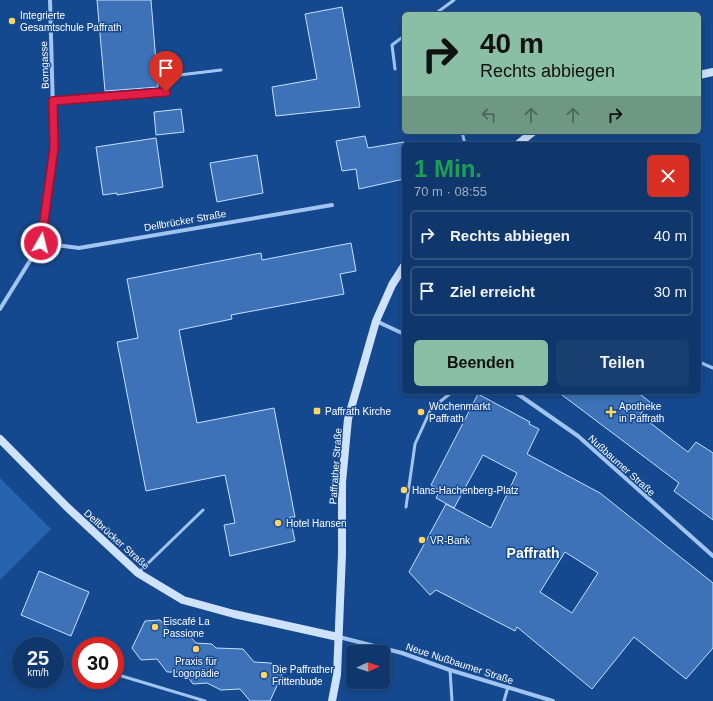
<!DOCTYPE html>
<html lang="de">
<head>
<meta charset="utf-8">
<style>
	:root { --surface:#10376b; --page:#193f71; --text:#f1f3f6; --muted:#9cacc1; --line:#30517e; --accent:#8abfa5 }
	body { margin:0; font-family:Arial,sans-serif; background:var(--page); color:var(--text); height:100vh; display:flex; flex-direction:column; font-size:15px; white-space:nowrap }
	* { box-sizing:border-box; margin:0 }
	p { font-size:13px; color:var(--muted) }
	.icon { flex:none; width:22px; height:22px; fill:none; stroke:currentColor; stroke-width:2; stroke-linecap:round; stroke-linejoin:round }
	.map { position:relative; flex:1; overflow:hidden }
	.side { position:absolute; left:402px; top:142px; width:299px; height:252px; display:flex; flex-direction:column; background:var(--surface); border-radius:6px; box-shadow:0 2px 10px #0003,0 0 0 1px var(--line) }
	.side>* { flex:none }
	.top-card { position:absolute; left:402px; top:12px; width:299px; height:122px; border-radius:6px; box-shadow:0 2px 10px #0003,0 0 0 1px var(--line); background:#8abfa5; color:#111; overflow:hidden }
	.needle { width:26px; rotate:86deg }
	.fabs { position:absolute; left:346px; top:645px; display:grid; gap:8px }
	.fabs a { display:grid; place-items:center; width:44px; height:44px; border-radius:6px; background:var(--surface); box-shadow:0 2px 10px #0003,0 0 0 1px var(--line); font-size:20px }
	.speed { position:absolute; left:12px; top:637px; display:flex; gap:8px; font-size:20px; font-weight:700; text-align:center }
	.speed>* { display:grid; place-content:center; width:52px; height:52px; border-radius:50%; background:var(--surface); box-shadow:0 2px 10px #0003,0 0 0 1px var(--line); line-height:1 }
	.speed small { font-size:10px; font-weight:400 }
	.speed .limit { border:6px solid #d22; background:#fff; color:#111 }
	.pin { position:absolute; display:grid; place-items:center; width:34px; height:34px; color:#fff; margin:-41px -17px; border-radius:50% 50% 50% 0; rotate:-45deg; box-shadow:0 0 4px #0007 }
	.pin .icon { rotate:45deg }
	.me { position:absolute; width:44px; margin:-22px; rotate:8deg; stroke-linejoin:round; filter:drop-shadow(0 0 3px #0008) }
	.turn { display:flex; align-items:center; gap:14px; height:84px; padding:0 12px; font-size:18px }
	.turn .icon { width:52px; height:52px; stroke-width:2.5 }
	.turn b { display:block; font-size:28px; line-height:34px }
	.lanes { display:flex; align-items:center; height:38px; padding:0 12px; background:#0003; justify-content:center; gap:20px; direction:ltr }
	.lanes .off { opacity:.35 }
	.round { display:grid; place-items:center; flex:none; width:42px; height:42px; border-radius:6px; background:var(--page) }
	.head { display:flex; align-items:center; justify-content:space-between; height:68px; padding:0 12px }
	h1 { font-size:24px; font-weight:700; line-height:30px; color:#1e9e55 }
	.primary-button { display:flex; gap:8px; margin-top:auto; padding:8px 12px }
	.primary-button a { flex:1; height:46px; border-radius:6px; background:var(--accent); color:#111; font-size:16px; font-weight:700; line-height:46px; text-align:center }
	.primary-button a+a { background:var(--page); color:var(--text) }
	ul { padding:0; list-style:none }
	li { display:flex; align-items:center; gap:12px; height:50px; margin:0 8px 6px; padding:0 4px; border:2px solid var(--line); border-radius:6px }
	li div { flex:1 }
	li b { display:block; font-size:15px }
	li em { font-style:normal }
	.map>svg:first-child { display:block }
	.green { fill:#2762ae }
	.building { fill:#3d72b8; stroke:#c8dffc; fill-rule:evenodd }
	.lines { fill:none; stroke-linecap:round; stroke-linejoin:round }
	.service { stroke:#a1c4f0; stroke-width:3 }
	.minor { stroke:#a1c4f0; stroke-width:4 }
	.secondary { stroke:#cfe2fb; stroke-width:8 }
	.route-casing { stroke:#92132f; stroke-width:10 }
	.route { stroke:#e11d48; stroke-width:7 }
	.poi-dot { fill:#ffd460; stroke:#15498f; stroke-width:1.5 }
	.labels { text-anchor:middle; stroke-width:3; stroke-linejoin:round; paint-order:stroke }
	.poi-label { font-size:10px; fill:#fff; stroke:#15498f; text-anchor:start }
	.street-label { font-size:10px; fill:#fff; stroke:#15498f }
	.district-label { font-size:14px; font-weight:bold; fill:#fff; stroke:#15498f }
</style>
</head>
<body>
<div class="map">
<svg width="713" height="701" viewBox="0 0 713 701">
	<rect width="100%" height="100%" fill="#15498f"/>
	<path class="green" d="M0 478 51 529 0 580Z"/>
	<g class="building">
		<path d="M97 0H151L158 87 105 91Z"/>
		<path d="M342 7 360 107 276 116 272 87 317 79 305 14Z"/>
		<path d="M181 109 184 132 156 135 154 112Z"/>
		<path d="M365 136 368 148 404 142V179L359 189 356 169 342 171 336 141Z"/>
		<path d="M156 138 163 187 117 195V193L103 195 96 147Z"/>
		<path d="M257 155 263 193 217 202 210 163Z"/>
		<path d="M351 243 356 271 340 274 344 294 231 315 232 319 179 330 197 423 274 408 295 517H290L295 541 230 556 224 525 235 523 225 475 146 491 117 342 138 338 127 279 261 253 262 260Z"/>
		<path d="M558 392H637L650 402 640 415 688 452 696 442 713 453V520L674 491 679 483Z"/>
		<path d="M478 394 530 422 529 424 539 429 527 454 600 493 713 583V648L686 679 634 637 592 689 517 627 515 631 436 590 430 595 409 572 446 504 491 528 517 473 483 455 454 508 436 498 440 491 431 485ZM565 552 598 573 572 613 540 592Z"/>
		<path d="M39 571 89 592 71 636 21 615Z"/>
		<path d="M160 620 170 632H186L196 643 212 644 216 648 243 649 254 662 271 663 282 675 270 701H250L240 689 221 690 207 683 193 684 184 672H167L157 659 141 660 132 648 145 621Z"/>
	</g>
	<g class="lines">
		<g class="service">
			<path d="M435 14 454 0"/>
			<path d="M395 69 392 45 404 36"/>
			<path d="M53 101 165 92 171 76 221 70"/>
			<path d="M462 132 465 144"/>
			<path d="M699 362 713 368"/>
			<path d="M406 507 415 444 431 409 452 392"/>
			<path d="M139 572 203 510"/>
			<path d="M450 670 452 701"/>
			<path d="M115 674 205 701"/>
			<path d="M504 701 508 687"/>
		</g>
		<g class="minor">
			<path d="M41 243 79 248 332 205"/>
			<path d="M0 309 41 243 54 148 50 0"/>
			<path d="M376 321 404 334"/>
			<path d="M515 392 578 436 713 556"/>
			<path d="M339 637 402 653 450 670 553 701"/>
		</g>
		<g class="secondary">
			<path d="M699 75 713 72"/>
			<path d="M518 144 533 132"/>
			<path d="M0 439 67 507 138 573 183 600 234 614 338 637"/>
			<path d="M332 701 337 675 342 554V482L348 419 376 321 392 285 404 266"/>
		</g>
	</g>
	<g class="lines">
		<g class="route-casing">
			<path id="route" d="M41 243 54 148 53 101 166 92"/>
		</g>
		<use href="#route" class="route"/>
	</g>
	<g class="poi-dot">
		<circle cx="12" cy="21" r="4"/>
		<rect x="313" y="407" width="8" height="8" rx="2"/>
		<circle cx="421" cy="412" r="4"/>
		<path d="M609 406h4v4h4v4h-4v4h-4v-4h-4v-4h4z"/>
		<circle cx="404" cy="490" r="4"/>
		<circle cx="278" cy="523" r="4"/>
		<circle cx="422" cy="540" r="4"/>
		<circle cx="155" cy="627" r="4"/>
		<circle cx="196" cy="649" r="4"/>
		<circle cx="264" cy="675" r="4"/>
	</g>
	<g class="labels">
		<g class="poi-label">
			<text x="20" y="19">Integrierte<tspan x="20" dy="12">Gesamtschule Paffrath</tspan></text>
			<text x="429" y="410">Wochenmarkt<tspan x="429" dy="12">Paffrath</tspan></text>
			<text x="619" y="410">Apotheke<tspan x="619" dy="12">in Paffrath</tspan></text>
			<text x="325" y="415">Paffrath Kirche</text>
			<text x="412" y="494">Hans-Hachenberg-Platz</text>
			<text x="286" y="527">Hotel Hansen</text>
			<text x="430" y="544">VR-Bank</text>
			<text x="163" y="625">Eiscafé La<tspan x="163" dy="12">Passione</tspan></text>
			<text x="196" y="665" text-anchor="middle">Praxis für<tspan x="196" dy="12">Logopädie</tspan></text>
			<text x="272" y="673">Die Paffrather<tspan x="272" dy="12">Frittenbude</tspan></text>
		</g>
		<g class="street-label">
			<text transform="translate(44 65) rotate(-92)" y="4">Borngasse</text>
			<text transform="translate(185 220) rotate(-10)" y="4">Dellbrücker Straße</text>
			<text transform="translate(622 465) rotate(42)" y="4">Nußbaumer Straße</text>
			<text transform="translate(335 466) rotate(-86)" y="4">Paffrather Straße</text>
			<text transform="translate(117 539) rotate(42)" y="4">Dellbrücker Straße</text>
			<text transform="translate(460 663) rotate(18)" y="4">Neue Nußbaumer Straße</text>
		</g>
		<g class="district-label">
			<text x="533" y="558">Paffrath</text>
		</g>
	</g>
</svg>
<div class="fabs">
<a><svg class="needle" viewBox="-14 -14 28 28"><path d="M0-13l5 13h-10z" fill="#e53935"/><path d="M0 13l5-13h-10z" fill="#9cacc1"/></svg></a>
</div>
<div class="speed"><div>25<small>km/h</small></div><div class="limit">30</div></div>
<div class="pin" style="left:166px;top:92px;background:#d93025"><svg class="icon" aria-label="arrive" viewBox="0 0 24 24"><path d="M6 21V4h12l-3 4 3 4H6"/></svg></div>
<svg class="me" style="left:41px;top:243px" viewBox="-20 -20 40 40"><circle r="17" fill="#e11d48" stroke="#fff" stroke-width="3"/><path d="M0-11L8 9 0 5-8 9z" fill="#fff"/></svg>
<div class="top-card">
<div class="turn"><svg class="icon" aria-label="right" viewBox="0 0 24 24"><path d="M7 20v-9h11M14 6l5 5-5 5"/></svg><div><b>40 m</b>Rechts abbiegen</div></div>
<div class="lanes"><svg class="icon off" aria-label="left" viewBox="0 0 24 24"><path d="M17 20v-9H6M10 6l-5 5 5 5"/></svg><svg class="icon off" aria-label="ahead" viewBox="0 0 24 24"><path d="M12 20V5M6 11l6-6 6 6"/></svg><svg class="icon off" aria-label="ahead" viewBox="0 0 24 24"><path d="M12 20V5M6 11l6-6 6 6"/></svg><svg class="icon" aria-label="right" viewBox="0 0 24 24"><path d="M7 20v-9h11M14 6l5 5-5 5"/></svg></div>
</div>
<section class="side">
<div class="head"><div><h1>1 Min.</h1><p>70 m · 08:55</p></div><a class="round" style="background:#d93025;color:#fff"><svg class="icon" aria-label="close" viewBox="0 0 24 24"><path d="M6 6l12 12M18 6L6 18"/></svg></a></div>
<ul>
<li><svg class="icon" aria-label="right" viewBox="0 0 24 24"><path d="M7 20v-9h11M14 6l5 5-5 5"/></svg><div><b>Rechts abbiegen</b></div><em>40 m</em></li>
<li><svg class="icon" aria-label="arrive" viewBox="0 0 24 24"><path d="M6 21V4h12l-3 4 3 4H6"/></svg><div><b>Ziel erreicht</b></div><em>30 m</em></li>
</ul>
<div class="primary-button"><a>Beenden</a><a>Teilen</a></div>
</section>
</div>
</body>
</html>
